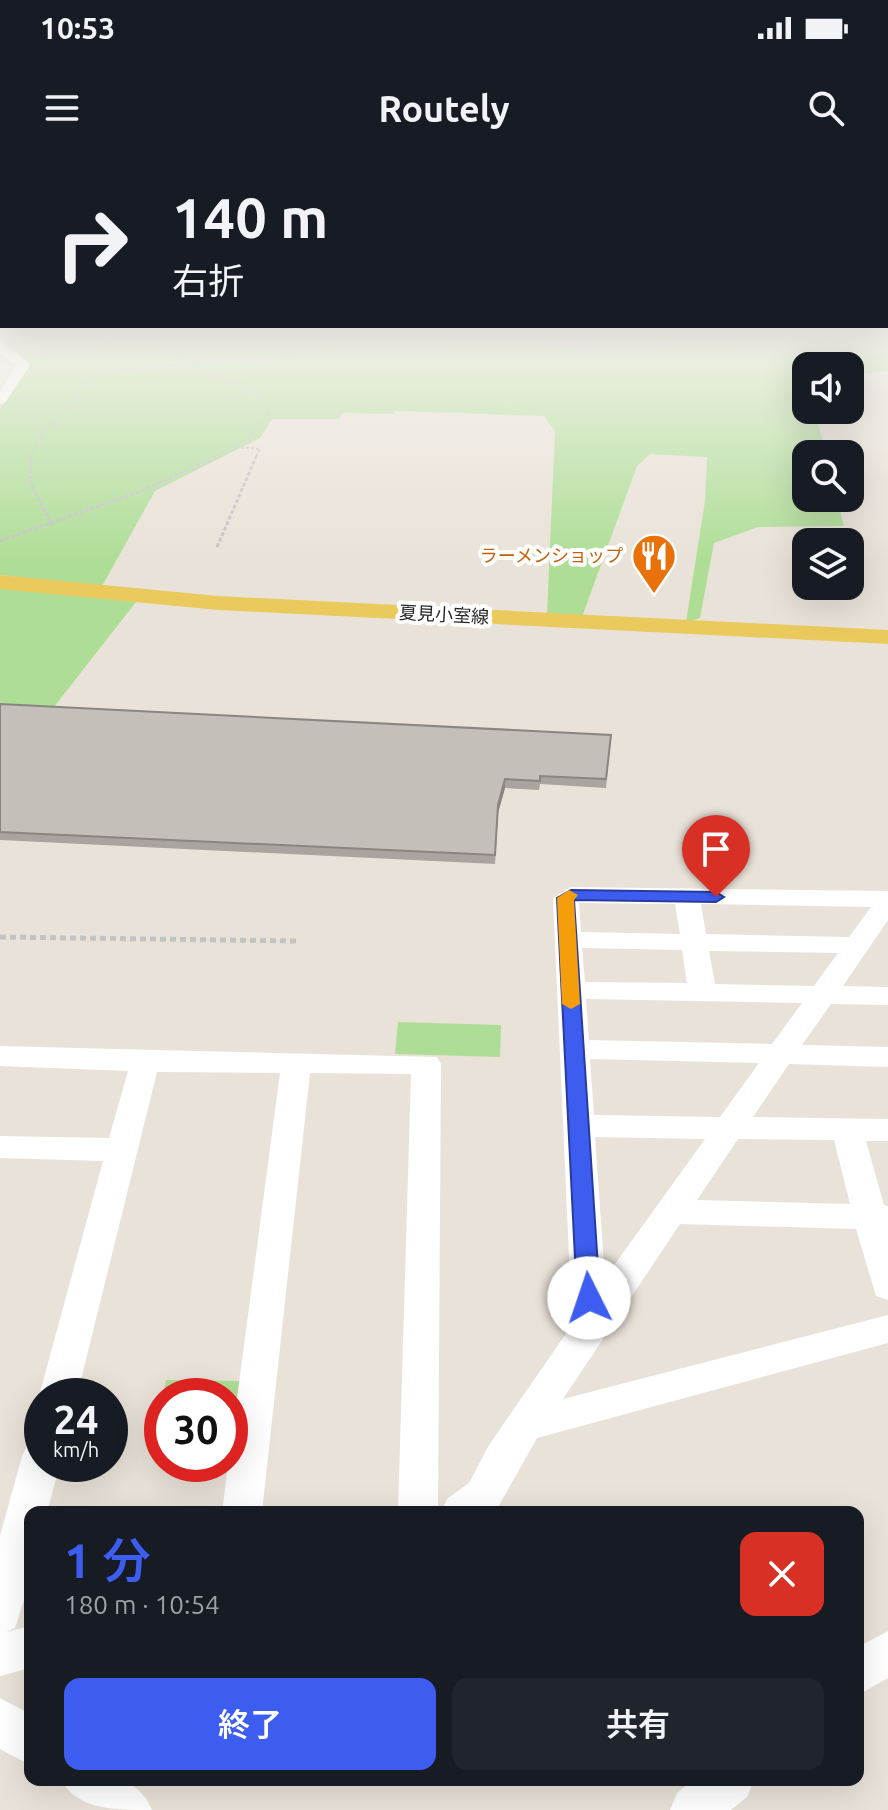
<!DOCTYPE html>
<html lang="ja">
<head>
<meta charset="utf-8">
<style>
	:root { --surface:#171b24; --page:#20242c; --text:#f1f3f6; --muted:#9ea1a6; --accent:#3d5df1 }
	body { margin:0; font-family:Ubuntu,"Noto Sans JP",sans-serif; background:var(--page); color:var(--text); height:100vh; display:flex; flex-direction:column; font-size:30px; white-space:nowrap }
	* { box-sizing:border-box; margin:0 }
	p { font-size:26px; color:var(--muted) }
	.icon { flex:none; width:44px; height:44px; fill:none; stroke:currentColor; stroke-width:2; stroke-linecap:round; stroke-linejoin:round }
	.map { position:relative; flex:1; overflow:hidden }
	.drawer { position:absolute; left:24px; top:1346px; width:840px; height:280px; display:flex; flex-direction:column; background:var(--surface); border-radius:16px; box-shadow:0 8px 32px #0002 }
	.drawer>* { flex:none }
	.hud { position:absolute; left:0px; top:0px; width:888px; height:168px; box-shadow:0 8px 32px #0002; background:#171b24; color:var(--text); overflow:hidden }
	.buttons { position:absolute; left:792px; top:192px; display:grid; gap:16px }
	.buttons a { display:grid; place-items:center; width:72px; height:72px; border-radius:16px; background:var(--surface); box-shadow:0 8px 32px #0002; font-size:40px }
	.speed { position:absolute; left:24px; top:1218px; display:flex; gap:16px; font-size:40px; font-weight:700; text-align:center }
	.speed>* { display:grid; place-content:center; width:104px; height:104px; border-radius:50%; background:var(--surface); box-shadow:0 8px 32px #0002; line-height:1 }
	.speed small { font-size:20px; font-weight:400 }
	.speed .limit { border:12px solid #d22; background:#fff; color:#111 }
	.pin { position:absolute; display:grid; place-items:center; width:68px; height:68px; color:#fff; margin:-82px -34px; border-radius:50% 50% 50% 0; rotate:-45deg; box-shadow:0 0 8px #0007 }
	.pin .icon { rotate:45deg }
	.me { position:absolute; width:88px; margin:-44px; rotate:356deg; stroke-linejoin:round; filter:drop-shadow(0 0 6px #0008) }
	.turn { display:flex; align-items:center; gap:28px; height:168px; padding:0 40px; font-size:36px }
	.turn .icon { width:104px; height:104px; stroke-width:2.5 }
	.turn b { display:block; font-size:56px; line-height:68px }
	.round { display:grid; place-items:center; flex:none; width:84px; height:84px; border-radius:16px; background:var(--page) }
	.headline { display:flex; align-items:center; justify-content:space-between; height:136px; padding:0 40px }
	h1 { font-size:48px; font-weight:600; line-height:60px; color:var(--accent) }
	.button { display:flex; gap:16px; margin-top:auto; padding:16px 40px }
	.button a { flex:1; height:92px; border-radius:16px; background:var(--accent); color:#fff; font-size:32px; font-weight:600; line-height:92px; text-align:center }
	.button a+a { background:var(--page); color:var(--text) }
	.status { display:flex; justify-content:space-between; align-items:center; height:56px; padding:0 40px; background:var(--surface); direction:ltr }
	.status svg { height:22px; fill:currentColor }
	header { display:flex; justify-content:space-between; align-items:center; height:104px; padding:0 40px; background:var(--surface); font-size:36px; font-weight:600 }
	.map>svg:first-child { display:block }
	.green { fill:#aede96 }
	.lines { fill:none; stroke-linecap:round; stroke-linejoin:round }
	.path-far2 { stroke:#c3c3c3; stroke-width:2; stroke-dasharray:3 2; stroke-linecap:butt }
	.path-far1 { stroke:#c3c3c3; stroke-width:3; stroke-dasharray:4 2; stroke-linecap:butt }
	.path { stroke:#c3c3c3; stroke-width:5; stroke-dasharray:6 4; stroke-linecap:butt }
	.minor { fill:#fff; fill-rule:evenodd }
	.major { fill:#eaca5d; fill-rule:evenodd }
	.wall { fill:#a9a49e }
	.shaded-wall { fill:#898681 }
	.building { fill:#c4bfb8; stroke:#898681; stroke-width:2 }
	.route { fill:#3d5df1; stroke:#283c9d; stroke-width:2 }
	.slow { fill:#f59e0b }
	.labels { text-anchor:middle; stroke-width:8; stroke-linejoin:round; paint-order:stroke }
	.far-food-label { font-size:18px; fill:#c56008; stroke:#fff; text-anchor:end }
	.far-street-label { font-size:18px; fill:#272727; stroke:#fff }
</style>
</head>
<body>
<div class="status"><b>10:53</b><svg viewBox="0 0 49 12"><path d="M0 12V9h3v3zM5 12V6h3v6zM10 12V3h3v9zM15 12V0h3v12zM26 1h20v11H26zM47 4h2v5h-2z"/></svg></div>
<header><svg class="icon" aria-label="menu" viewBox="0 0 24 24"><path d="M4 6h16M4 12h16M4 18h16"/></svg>Routely<svg class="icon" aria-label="search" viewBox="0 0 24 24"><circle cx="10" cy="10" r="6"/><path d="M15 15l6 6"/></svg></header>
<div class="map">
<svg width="888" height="1650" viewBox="0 0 888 1650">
	<rect width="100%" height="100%" fill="#e9e2d8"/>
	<g class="green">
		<path d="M0 168H888V211L850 215V206H806V250H815L826 294H806V338H837L844 366 758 367 714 383 700 458 686 462 705 341 707 297 650 294 637 306 582 457 547 455 555 271 544 256 394 251V254L342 253 339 259H272L260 278 155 331 102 426 0 415V248L31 204 0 178Z"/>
		<path d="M0 428 136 442 50 552 0 549Z"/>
		<path d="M398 862 501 865 500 897 395 894Z"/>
		<path d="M166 1220 242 1221 232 1283 230 1236H163Z"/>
	</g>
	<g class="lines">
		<g class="path-far2">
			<path d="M142 168 156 176 197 168"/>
			<path d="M255 168 298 173 330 168"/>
			<path d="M362 168 632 191 778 168"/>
			<path d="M727 168 746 172"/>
			<path d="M564 186 602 168"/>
			<path d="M35 194 156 176 210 215 241 225 268 244 269 259 249 277 212 299"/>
			<path d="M89 214 223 200 272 201 361 168"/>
			<path d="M236 287 260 289 255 299"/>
			<path d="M30 299C45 252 91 249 91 186"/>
		</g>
		<g class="path-far1">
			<path d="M31 297 30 322 52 365"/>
			<path d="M0 381 144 330 216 297"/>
			<path d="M217 387 256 297"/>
		</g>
		<path class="path" d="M0 777 298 781"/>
		<g class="minor">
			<path d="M0 181 30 205 5 243 0 244V231L16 206 0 192Z"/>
			<path d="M571 727 888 731V760L843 826 888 827V845L831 844 802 885 888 887V907L789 904 753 957 888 959V981H866L884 1045 888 1046V1140L876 1136 856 1069 680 1064 563 1239 888 1155V1183L537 1278 497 1349 493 1352H441L447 1339 469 1323 489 1285 572 1165 553 738ZM579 743 675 744 680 774 581 772ZM701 744 871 747 849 777 706 774ZM582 788 682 790 687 823 585 822ZM709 791 838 793 814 826 715 824ZM586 839 802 843 772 884 589 880ZM590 899 759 903 720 957 594 955ZM595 977 705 979 605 1118ZM738 979 834 980 850 1044 697 1040Z"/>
			<path d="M0 886 437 897 441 904 438 1352H398L411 914 310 913 262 1352H222L280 913 157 912 77 1236H42V1242L39 1236 103 1001 0 998V976L109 978 128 911 0 906Z"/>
			<path d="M42 1279V1304H60L47 1352H30V1421L15 1468 6 1472 30 1466V1508L0 1516V1376L22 1296 28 1284Z"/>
			<path d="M888 1471V1518L858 1535V1487Z"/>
			<path d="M0 1538 30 1554V1605L0 1589Z"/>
			<path d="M61 1620C99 1620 135 1609 152 1650 114 1650 78 1650 61 1620Z"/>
			<path d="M693 1620H754L747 1637 731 1650H670L677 1633Z"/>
		</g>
		<path class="major" d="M0 415 218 436 888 470V484L218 450 0 429Z"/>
	</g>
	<path class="wall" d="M0 544 611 575 606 628 540 624 539 630 505 628 498 653 495 704 0 680Z"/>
	<path class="shaded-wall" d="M505 619V628L498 653 495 704 498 645Z"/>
	<path class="building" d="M0 544 611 575 606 619 540 616V621L505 619 498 645 495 695 0 672Z"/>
	<linearGradient id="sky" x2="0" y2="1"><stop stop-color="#77bce8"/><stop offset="0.42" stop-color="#f5f2ed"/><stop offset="1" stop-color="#f5f2ed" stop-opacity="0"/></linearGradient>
	<rect width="888" height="399" fill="url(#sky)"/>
	<path class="route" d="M571 730 716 732 724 737 716 742 574 740 600 1138 597 1145H580L577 1138 557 738Z"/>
	<path class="slow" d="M569 730 578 735 574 740 580 844 571 849 562 844 557 738Z"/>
	<defs>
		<g id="restaurant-pin" transform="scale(2.3)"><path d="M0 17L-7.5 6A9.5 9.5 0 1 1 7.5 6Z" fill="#e8710a" stroke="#fff"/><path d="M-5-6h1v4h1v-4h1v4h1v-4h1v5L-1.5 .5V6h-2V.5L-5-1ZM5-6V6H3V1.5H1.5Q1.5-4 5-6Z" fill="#fff"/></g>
	</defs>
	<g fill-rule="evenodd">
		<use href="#restaurant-pin" x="654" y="396"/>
	</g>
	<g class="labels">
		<g class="far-food-label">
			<text x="623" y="402">ラーメンショップ</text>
		</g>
		<g class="far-street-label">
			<text transform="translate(444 455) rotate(3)" y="6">夏見小室線</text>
		</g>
	</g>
</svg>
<div class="buttons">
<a><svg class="icon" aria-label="sound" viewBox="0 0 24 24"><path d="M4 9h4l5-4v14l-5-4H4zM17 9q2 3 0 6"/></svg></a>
<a><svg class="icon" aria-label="search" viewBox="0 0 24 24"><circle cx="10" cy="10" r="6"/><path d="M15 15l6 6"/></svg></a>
<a><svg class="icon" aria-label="layers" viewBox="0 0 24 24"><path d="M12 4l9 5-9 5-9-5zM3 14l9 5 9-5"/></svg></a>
</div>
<div class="speed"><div>24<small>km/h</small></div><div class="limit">30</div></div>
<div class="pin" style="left:716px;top:737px;background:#d93025"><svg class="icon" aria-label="arrive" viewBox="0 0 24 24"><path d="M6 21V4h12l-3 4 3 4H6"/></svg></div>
<svg class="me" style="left:589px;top:1138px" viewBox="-20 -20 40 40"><circle r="19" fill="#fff"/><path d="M0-13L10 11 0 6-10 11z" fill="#3d5df1"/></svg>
<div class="hud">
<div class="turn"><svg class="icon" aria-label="right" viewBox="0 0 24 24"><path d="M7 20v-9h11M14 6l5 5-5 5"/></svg><div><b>140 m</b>右折</div></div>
</div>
<section class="drawer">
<div class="headline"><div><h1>1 分</h1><p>180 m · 10:54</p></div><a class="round" style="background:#d93025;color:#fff"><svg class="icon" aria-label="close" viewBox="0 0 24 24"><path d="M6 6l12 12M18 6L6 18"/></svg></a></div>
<div class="button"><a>終了</a><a>共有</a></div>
</section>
</div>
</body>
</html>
